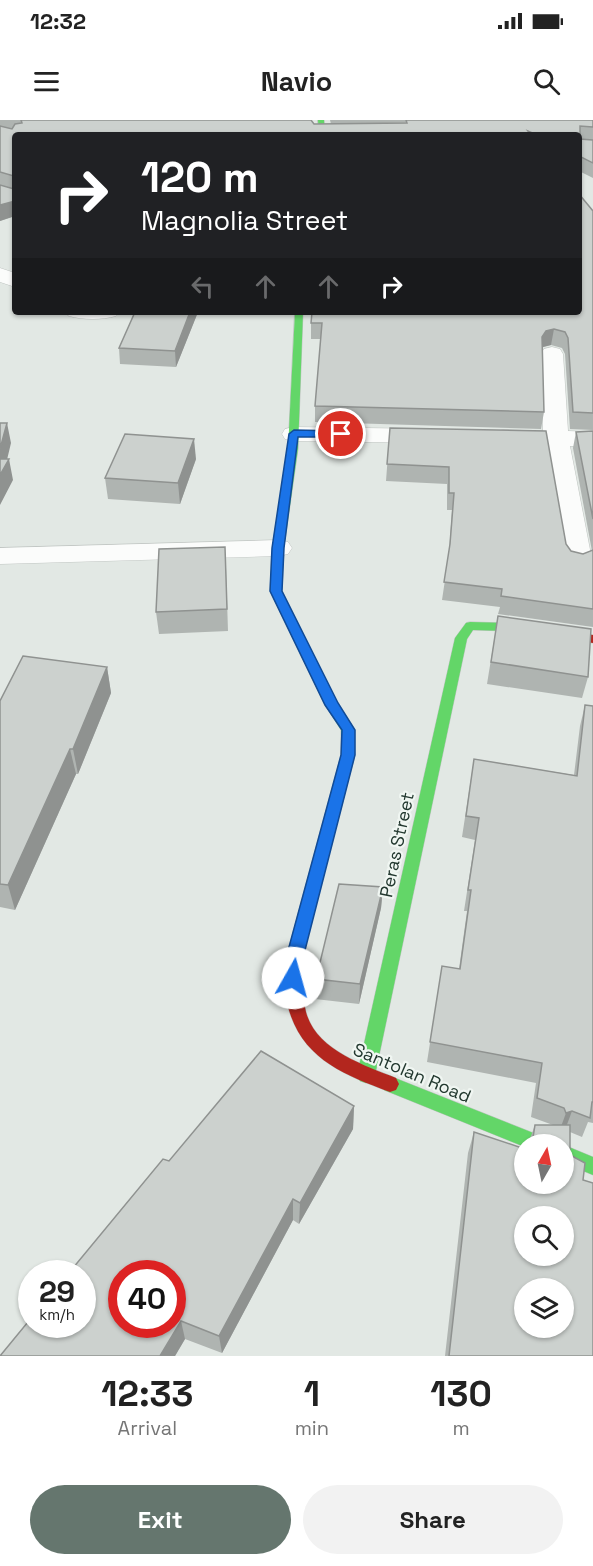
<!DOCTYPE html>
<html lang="en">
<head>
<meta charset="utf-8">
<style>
	:root { --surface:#fff; --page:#f2f2f2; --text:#222; --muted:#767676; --accent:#65766e }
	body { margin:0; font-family:"Space Grotesk",sans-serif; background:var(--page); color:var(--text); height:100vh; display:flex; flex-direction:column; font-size:22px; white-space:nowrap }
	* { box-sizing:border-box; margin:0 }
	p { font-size:20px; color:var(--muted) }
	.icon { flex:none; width:33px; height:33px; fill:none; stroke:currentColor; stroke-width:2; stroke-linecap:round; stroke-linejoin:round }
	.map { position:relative; height:1236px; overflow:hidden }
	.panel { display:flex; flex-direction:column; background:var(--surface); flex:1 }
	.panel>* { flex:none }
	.banner { position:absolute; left:12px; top:12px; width:570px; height:183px; border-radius:6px; box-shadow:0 2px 4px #0004; background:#202124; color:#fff; overflow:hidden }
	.needle { width:39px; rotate:9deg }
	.tools { position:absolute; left:514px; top:1014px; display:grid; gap:12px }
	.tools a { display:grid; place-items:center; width:60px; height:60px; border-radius:50%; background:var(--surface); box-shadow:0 2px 4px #0004; font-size:30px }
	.speed { position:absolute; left:18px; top:1140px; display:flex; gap:12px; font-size:30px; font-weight:700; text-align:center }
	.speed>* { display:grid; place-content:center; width:78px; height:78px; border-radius:50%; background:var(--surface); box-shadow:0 2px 4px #0004; line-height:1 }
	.speed small { font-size:15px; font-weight:400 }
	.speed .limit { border:9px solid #d22; background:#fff; color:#111 }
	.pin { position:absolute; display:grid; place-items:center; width:51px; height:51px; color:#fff; margin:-26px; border:3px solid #fff; border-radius:50%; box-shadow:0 2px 6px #0007 }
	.me { position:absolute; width:66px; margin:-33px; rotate:7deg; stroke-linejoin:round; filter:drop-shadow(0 0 4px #0008) }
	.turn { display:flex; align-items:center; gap:21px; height:126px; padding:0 30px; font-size:27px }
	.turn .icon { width:78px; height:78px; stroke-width:2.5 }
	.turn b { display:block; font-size:42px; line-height:51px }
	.lanes { display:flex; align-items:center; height:57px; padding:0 30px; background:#0003; justify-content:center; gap:30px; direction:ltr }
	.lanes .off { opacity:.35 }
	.eta { display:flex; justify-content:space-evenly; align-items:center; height:102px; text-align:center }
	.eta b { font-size:36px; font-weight:600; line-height:42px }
	.primary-button { display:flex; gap:12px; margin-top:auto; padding:12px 30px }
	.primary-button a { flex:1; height:69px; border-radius:36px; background:var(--accent); color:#fff; font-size:24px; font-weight:600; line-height:69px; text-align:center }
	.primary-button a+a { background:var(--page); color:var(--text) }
	.status { display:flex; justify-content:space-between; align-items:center; height:42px; padding:0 30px; background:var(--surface); direction:ltr }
	.status svg { height:16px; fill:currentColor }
	header { display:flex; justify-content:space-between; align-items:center; height:78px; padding:0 30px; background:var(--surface); font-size:27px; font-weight:600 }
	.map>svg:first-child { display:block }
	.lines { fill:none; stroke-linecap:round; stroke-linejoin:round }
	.street-casing { stroke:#bfc4c1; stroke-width:1 }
	.fast-casing { stroke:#bec5c1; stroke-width:1 }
	.jam-casing { stroke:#bec5c1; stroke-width:1 }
	.street { fill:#fbfcfb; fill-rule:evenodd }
	.fast { fill:#63d668; fill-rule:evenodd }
	.jam { fill:#b3261e; fill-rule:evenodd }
	.wall { fill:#afb4b1 }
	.shaded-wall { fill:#8f9290 }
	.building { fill:#ccd1ce; stroke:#8f9290; stroke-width:1.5; fill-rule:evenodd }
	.route { fill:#1a73e8; stroke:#114b97; stroke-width:1.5 }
	.labels { text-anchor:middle; stroke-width:4.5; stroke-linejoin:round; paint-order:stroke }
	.street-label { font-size:18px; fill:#22382f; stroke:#f0f6f2 }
</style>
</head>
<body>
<div class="status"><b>12:32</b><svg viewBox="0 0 49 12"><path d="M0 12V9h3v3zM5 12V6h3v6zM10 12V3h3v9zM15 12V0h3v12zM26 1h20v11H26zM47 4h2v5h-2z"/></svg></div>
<header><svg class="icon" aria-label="menu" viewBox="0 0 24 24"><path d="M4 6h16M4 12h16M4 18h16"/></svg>Navio<svg class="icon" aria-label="search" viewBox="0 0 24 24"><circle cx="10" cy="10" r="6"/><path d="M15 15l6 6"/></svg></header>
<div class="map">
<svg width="593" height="1236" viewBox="0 0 593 1236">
	<rect width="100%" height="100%" fill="#e2e8e4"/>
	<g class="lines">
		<g class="street-casing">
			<g id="street">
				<path d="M0 148 15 153V167L0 162Z"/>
				<path d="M65 192H120L116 196C102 200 83 200 69 196Z"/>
				<path d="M552 227 560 229 563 234 568 311 593 312V326H570L592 440 588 446 578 449 568 446 564 440 545 325 494 322 491 317 494 312 503 310 543 311 541 234 544 229Z"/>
				<path d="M294 307 433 309 442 311 445 316 442 321 433 323 294 321 285 319 282 314 285 309Z"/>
				<path d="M278 420 288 422 292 428 288 434 278 436 0 444V428Z"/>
			</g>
		</g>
		<g class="fast-casing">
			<g id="fast">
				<path d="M318 0H324L325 15H319Z"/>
				<path d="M295 192H303L298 329 284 428 282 471 338 584 355 610V635L302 838 299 857 293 859 287 857 285 852 286 838 341 635V610L325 585 270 471 272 428 288 329Z"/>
				<path d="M470 502 508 503 514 507 508 511 473 510 467 519 375 955 372 961 366 963 360 961 357 955 455 518 466 503Z"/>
				<path d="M390 956 546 1018 549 1024H525V1027L384 970 381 964 384 958Z"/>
				<path d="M564 1025 593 1037V1055L564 1043Z"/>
			</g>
		</g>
		<g class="jam-casing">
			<g id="jam">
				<path d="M508 503 593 515V523L504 510 502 507Z"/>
				<path d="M293 845 299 847C305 860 302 878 306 892 316 930 364 945 396 958L399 964 396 970 390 972C342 954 300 938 287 883 285 873 283 857 287 847Z"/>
			</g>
		</g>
		<use href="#street" class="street"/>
		<use href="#fast" class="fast"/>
		<use href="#jam" class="jam"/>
	</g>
	<g class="wall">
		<path d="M0 0H311L314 4H331L330 0H593V58L579 51V15H15V96L0 101Z"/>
		<path d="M593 91V310L570 309 565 234 562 228 551 225 543 227 542 229 544 292 541 309 315 302V286L321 219H311V203L579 192Z"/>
		<path d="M135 192H198L176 247 120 244 119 228Z"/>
		<path d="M390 308 566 424 571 431 583 434 592 431 573 328 576 312 593 311V507L498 494 500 487 442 480 449 433 452 390H447V364L386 361Z"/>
		<path d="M196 339 180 384 108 379 105 358Z"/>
		<path d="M226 448 228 511 159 514 156 492Z"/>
		<path d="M498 496 588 557 582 578 487 564Z"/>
		<path d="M107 547 111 573 78 654H76L15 790 0 787V581Z"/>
		<path d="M585 585 593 586V1003L588 1002 582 1017 570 1012V1035L583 1060 593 1236H445L468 1033 474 1012 525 1064 564 1024H528L535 1005H553L531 997 536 963 427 942 442 846 459 849 467 791H464L475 720 462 717 474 639 574 655 580 606Z"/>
		<path d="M383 767 381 788 359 884 315 879 316 859Z"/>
		<path d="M354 986 353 1009 299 1104 293 1100 222 1233 185 1219 175 1236H0L169 1041Z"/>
	</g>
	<g class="shaded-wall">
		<path d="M15 81V96L0 101V85Z"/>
		<path d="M190 192H198L176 247 175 231Z"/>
		<path d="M554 209 551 225 543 227 539 233 542 217 546 211Z"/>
		<path d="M7 303 11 323 6 344 9 339 13 360 0 385V329Z"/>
		<path d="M194 319 196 339 180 384 178 363Z"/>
		<path d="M107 547 111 573 78 654 73 629Z"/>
		<path d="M70 629 76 654 15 790 8 765Z"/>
		<path d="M383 767 381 788 359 884 360 864Z"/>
		<path d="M354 986 353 1009 299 1104 300 1083Z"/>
		<path d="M572 991 565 1010 559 1012 566 993Z"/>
		<path d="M293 1079V1100L222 1233 219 1216Z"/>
		<path d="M181 1201 185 1219 175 1236H160Z"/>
	</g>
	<g class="building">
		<path d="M21 0H311L314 4 407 3 406 0H593V7L580 6V19L593 20V43L579 36V15H537L528 11 531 15H15V81L0 85V65L14 69V56L0 52V6L12 9 15 4 22 3Z"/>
		<path d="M579 74 593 91V293L573 292 568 218 565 212 554 209 546 211 542 217 544 292 315 286 322 203H311L312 192H579Z"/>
		<path d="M135 192H190L175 231 119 228Z"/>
		<path d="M0 303H7L0 329Z"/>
		<path d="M390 308 546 311 566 424 571 431 583 434 593 430V489L501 476 502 469 444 462 450 424 454 373H449V347L387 344Z"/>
		<path d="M593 311V399L576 312Z"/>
		<path d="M125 314 194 319 178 363 105 358Z"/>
		<path d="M0 339H9L0 355Z"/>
		<path d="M225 427 227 489 156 492 159 429Z"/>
		<path d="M498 496 591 509 588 557 491 542Z"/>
		<path d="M23 536 107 547 73 629H70L8 765 0 764V581Z"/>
		<path d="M585 585 593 586V982H592L590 998 572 991 566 993 564 988 537 978 542 943 430 922 442 846 460 849 471 770H468L479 698 466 696 474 639 577 656Z"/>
		<path d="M339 764 383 767 360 864 316 859Z"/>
		<path d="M261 931 354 986 300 1083 293 1079 219 1216 181 1201 160 1236H0L32 1197V1204H82V1154H68L163 1039 169 1041ZM122 1154H172V1204H122Z"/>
		<path d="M535 1005H570V1035L585 1043 583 1060 593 1063V1236H449L474 1012 525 1029V1064H564V1024H532ZM525 1096H564V1136H525ZM525 1168H564V1208H525Z"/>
	</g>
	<path class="route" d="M294 310 341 311 346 314 341 317H298L284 428 282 471 338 583 355 610V635L303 838 299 863 293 865 287 863 285 858 286 838 341 635 342 610 325 585 270 471 272 428 289 314Z"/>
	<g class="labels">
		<g class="street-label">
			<text transform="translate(397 725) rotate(-78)" y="6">Peras Street</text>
			<text transform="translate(412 953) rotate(23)" y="6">Santolan Road</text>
		</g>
	</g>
</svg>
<div class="tools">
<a><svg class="needle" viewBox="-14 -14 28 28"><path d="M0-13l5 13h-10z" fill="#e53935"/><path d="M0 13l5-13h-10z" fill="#767676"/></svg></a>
<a><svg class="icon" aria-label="search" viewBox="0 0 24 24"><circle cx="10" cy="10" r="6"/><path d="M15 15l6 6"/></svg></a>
<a><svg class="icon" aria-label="layers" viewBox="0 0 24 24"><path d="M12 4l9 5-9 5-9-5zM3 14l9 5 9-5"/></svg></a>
</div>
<div class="speed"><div>29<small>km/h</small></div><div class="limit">40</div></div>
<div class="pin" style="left:341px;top:314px;background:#d93025"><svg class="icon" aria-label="arrive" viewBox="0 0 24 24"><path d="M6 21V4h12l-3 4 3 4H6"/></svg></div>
<svg class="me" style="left:293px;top:858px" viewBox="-20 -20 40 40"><circle r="19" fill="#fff"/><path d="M0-13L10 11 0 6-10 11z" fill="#1a73e8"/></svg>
<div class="banner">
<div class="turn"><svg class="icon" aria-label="right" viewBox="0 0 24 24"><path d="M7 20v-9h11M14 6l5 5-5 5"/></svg><div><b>120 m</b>Magnolia Street</div></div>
<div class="lanes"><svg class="icon off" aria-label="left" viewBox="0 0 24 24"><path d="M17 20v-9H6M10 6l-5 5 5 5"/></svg><svg class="icon off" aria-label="ahead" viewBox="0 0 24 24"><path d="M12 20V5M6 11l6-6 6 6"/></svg><svg class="icon off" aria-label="ahead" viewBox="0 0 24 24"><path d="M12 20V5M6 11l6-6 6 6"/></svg><svg class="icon" aria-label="right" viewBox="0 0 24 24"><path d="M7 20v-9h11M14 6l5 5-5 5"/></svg></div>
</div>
</div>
<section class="panel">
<div class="eta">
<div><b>12:33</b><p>Arrival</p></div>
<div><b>1</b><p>min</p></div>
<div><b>130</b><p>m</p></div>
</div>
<div class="primary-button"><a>Exit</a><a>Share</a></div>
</section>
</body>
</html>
